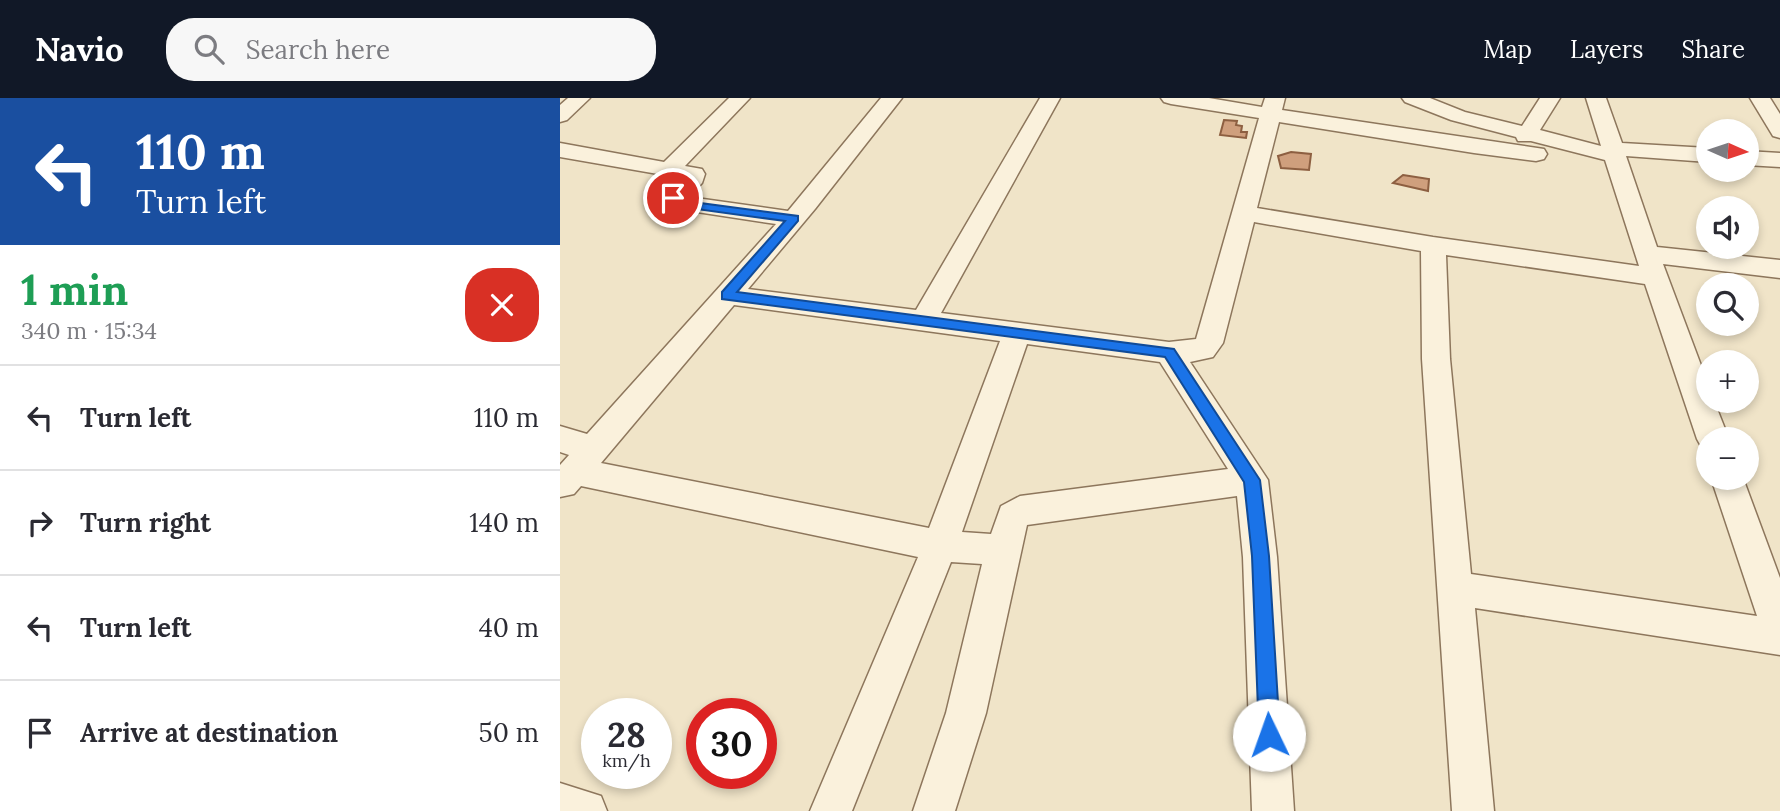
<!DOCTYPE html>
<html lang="en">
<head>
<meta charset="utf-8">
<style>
	:root { --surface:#fff; --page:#f7f7f7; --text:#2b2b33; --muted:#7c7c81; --line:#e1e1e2; --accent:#111827 }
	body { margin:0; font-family:Lora,serif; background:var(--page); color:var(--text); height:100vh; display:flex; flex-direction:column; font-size:26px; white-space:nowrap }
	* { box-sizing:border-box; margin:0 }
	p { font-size:23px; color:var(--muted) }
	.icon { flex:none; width:38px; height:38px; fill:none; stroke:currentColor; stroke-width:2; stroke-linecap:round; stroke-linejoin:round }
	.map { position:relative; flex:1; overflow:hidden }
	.panel { display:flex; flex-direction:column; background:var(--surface); width:560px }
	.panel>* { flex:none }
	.banner { background:#1a4fa0; color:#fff; overflow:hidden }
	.needle { width:46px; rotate:93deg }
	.tools { position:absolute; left:1136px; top:21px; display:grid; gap:14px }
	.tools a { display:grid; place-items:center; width:63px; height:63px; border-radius:50%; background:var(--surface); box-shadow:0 4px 10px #0003; font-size:35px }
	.speed { position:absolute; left:21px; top:600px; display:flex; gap:14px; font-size:35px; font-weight:700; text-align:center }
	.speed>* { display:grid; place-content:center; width:91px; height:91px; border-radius:50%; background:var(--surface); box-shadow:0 4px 10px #0003; line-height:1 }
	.speed small { font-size:18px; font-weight:400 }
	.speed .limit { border:10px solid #d22; background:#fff; color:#111 }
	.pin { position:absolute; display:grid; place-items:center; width:60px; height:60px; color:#fff; margin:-30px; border:4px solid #fff; border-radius:50%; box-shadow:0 2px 7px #0007 }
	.me { position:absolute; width:77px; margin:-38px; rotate:357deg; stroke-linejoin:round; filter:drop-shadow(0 0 5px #0008) }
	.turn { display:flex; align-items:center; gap:24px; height:147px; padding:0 21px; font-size:32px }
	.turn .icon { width:91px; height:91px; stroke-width:2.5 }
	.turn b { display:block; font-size:49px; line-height:60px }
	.round { display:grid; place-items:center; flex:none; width:74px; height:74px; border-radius:28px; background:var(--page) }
	.headline { display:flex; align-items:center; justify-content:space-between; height:119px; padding:0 21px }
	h1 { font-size:42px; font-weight:800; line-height:52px; color:#1e9e55 }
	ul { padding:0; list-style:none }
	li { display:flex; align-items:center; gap:21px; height:105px; padding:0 21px; border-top:2px solid var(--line) }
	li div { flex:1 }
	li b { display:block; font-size:26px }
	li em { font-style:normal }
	header { display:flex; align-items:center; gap:42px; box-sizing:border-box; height:98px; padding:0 35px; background:var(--accent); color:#fff }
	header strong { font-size:33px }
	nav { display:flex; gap:38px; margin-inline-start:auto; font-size:24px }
	.search { width:490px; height:63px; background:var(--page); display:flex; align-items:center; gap:18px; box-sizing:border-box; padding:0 24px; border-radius:28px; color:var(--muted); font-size:26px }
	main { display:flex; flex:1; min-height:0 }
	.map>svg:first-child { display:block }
	.building { fill:#cf9f7d; stroke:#8d5f41; stroke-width:2 }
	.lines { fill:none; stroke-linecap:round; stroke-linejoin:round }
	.street-casing { stroke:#8d765c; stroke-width:3 }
	.street { fill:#faf1dc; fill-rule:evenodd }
	.route { fill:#1a73e8; stroke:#114b97; stroke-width:2 }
</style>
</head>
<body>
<header>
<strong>Navio</strong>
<div class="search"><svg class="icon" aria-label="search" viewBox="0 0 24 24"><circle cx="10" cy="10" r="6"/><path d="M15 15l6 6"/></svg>Search here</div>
<nav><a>Map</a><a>Layers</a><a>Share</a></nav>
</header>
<main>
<section class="panel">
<div class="banner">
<div class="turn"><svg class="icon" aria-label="left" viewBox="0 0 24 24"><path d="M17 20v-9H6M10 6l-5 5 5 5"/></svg><div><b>110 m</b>Turn left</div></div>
</div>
<div class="headline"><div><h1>1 min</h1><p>340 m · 15:34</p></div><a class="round" style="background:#d93025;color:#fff"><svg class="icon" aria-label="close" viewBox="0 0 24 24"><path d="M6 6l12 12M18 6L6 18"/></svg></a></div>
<ul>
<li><svg class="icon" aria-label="left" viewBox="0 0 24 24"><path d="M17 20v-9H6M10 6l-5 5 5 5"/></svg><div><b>Turn left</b></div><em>110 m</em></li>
<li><svg class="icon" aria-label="right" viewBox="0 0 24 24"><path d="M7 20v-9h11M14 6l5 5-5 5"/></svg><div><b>Turn right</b></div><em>140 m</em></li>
<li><svg class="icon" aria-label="left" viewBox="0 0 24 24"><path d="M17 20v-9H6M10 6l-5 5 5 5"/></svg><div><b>Turn left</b></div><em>40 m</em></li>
<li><svg class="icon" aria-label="arrive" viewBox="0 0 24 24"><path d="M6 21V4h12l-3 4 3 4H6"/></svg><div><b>Arrive at destination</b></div><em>50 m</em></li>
</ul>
</section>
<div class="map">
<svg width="1220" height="713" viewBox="0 0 1220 713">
	<rect width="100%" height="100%" fill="#f0e4c8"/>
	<g class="building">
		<path d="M664 22 677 23 676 27 682 28 681 34H687L686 40 660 37Z"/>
		<path d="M731 54 751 56 749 72 721 70 718 58Z"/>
		<path d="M843 77 869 81 868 93 833 85Z"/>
	</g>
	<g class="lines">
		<g class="street-casing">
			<g id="street">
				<path d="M8 0H30L7 22 0 24V7Z"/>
				<path d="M169 0H190L125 68 142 71 145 76 142 85 129 99 228 113 321 0H342L255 111 188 191 356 212 480 0H500L381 215 609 244 636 241 699 20 611 6 604 4 601 0H649L702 9 705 0H725L722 12 984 51 987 56 984 61 976 63 914 55 719 24 697 110 873 139 1079 168 1045 62 971 43H958L956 39 891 22 845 4 842 0H870L905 14 962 28 980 0H1000L980 32 1041 48 1026 0H1046L1062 45 1148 50V64L1066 58 1097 149 1220 162V180L1103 166 1148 286V303H1154L1169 341H1148V352L1142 350 1137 341 1085 186 886 157 890 261 911 476 1197 518 1151 380H1183L1220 480V557L915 510 934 713H892L862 261 861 153 694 124 663 245 653 259 630 264 708 382 717 459 734 713H692L683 459 677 398 467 427 426 615 395 713H353L386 615 422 466 391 464 292 713H250L358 459 21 388 14 396 0 399V367L9 357 0 354V328L27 336 216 126 104 109 100 104 121 80 0 59V45L104 64ZM174 207 440 243 369 430 41 365ZM467 246 600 264 668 371 460 398 441 408 431 436 402 434Z"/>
				<path d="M1190 0H1210L1220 16V40L1213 38Z"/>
				<path d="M1186 53 1220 55V69L1186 67Z"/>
				<path d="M0 685 41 698 47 713H0Z"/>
			</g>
		</g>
		<use href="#street" class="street"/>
	</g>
	<path class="route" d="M113 96 117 97 118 102 238 118V123L177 194 614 251 700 382 709 458 720 637 717 644 709 647 702 644 699 637 692 458 684 384 605 259 162 201V194L225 123 107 107V100Z"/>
</svg>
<div class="tools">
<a><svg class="needle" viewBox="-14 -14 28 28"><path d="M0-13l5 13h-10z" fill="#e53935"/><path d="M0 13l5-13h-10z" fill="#7c7c81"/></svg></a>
<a><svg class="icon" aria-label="sound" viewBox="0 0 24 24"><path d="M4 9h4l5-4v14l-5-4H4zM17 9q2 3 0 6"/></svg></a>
<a><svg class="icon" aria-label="search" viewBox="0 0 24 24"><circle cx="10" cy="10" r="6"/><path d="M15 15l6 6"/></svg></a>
<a>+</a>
<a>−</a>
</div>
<div class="speed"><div>28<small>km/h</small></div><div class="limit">30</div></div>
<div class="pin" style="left:113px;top:100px;background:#d93025"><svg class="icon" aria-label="arrive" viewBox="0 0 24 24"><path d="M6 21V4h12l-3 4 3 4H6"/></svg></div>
<svg class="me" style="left:709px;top:637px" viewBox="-20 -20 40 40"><circle r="19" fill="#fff"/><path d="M0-13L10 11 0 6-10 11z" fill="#1a73e8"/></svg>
</div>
</main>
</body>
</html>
